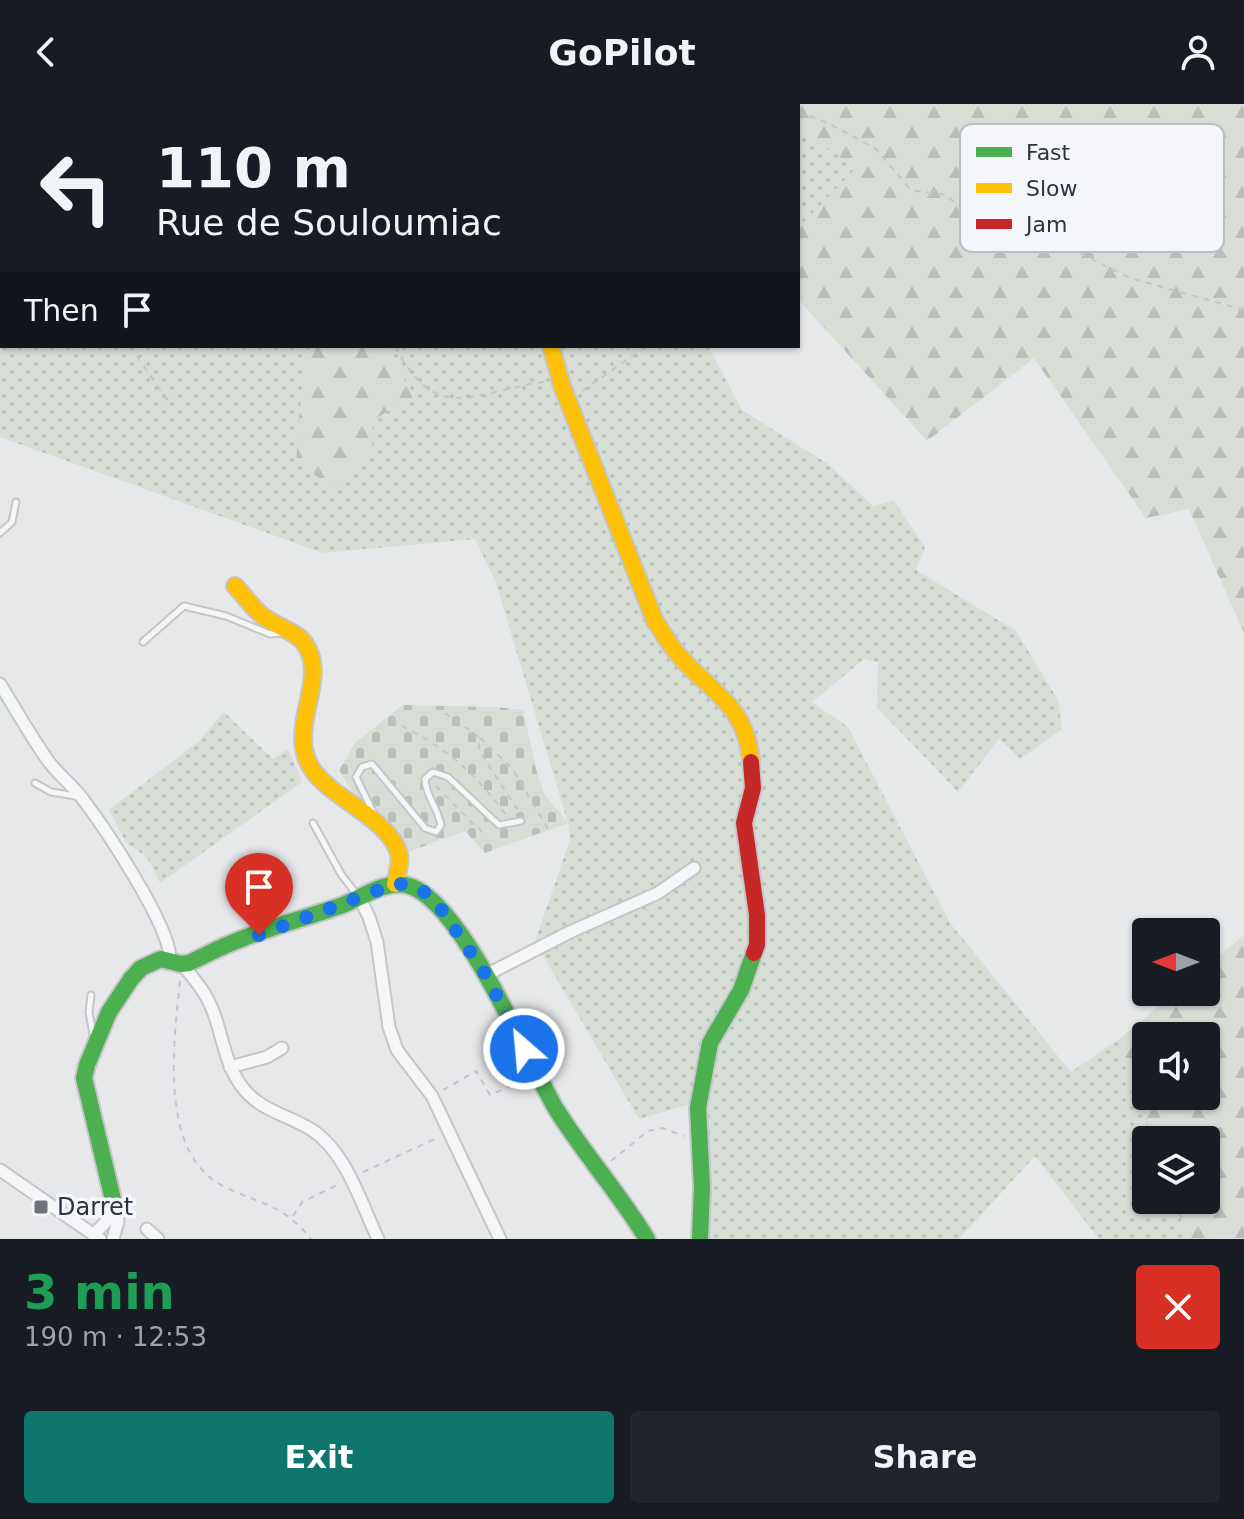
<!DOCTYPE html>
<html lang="en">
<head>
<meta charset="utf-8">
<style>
	:root { --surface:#171b24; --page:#20242c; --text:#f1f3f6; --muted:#9ea1a6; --accent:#0f766e }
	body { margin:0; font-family:"DejaVu Sans",sans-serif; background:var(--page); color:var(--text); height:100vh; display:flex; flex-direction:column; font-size:30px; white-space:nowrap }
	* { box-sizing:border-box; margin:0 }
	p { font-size:26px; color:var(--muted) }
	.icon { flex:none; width:44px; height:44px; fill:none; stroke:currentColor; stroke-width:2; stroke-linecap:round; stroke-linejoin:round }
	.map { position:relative; height:1135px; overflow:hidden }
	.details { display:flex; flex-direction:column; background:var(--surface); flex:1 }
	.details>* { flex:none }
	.banner { position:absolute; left:0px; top:0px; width:800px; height:244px; box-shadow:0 2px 6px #0004; background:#171b24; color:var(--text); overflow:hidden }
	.needle { width:52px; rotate:270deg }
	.buttons { position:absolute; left:1132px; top:814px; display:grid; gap:16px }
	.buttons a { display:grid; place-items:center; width:88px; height:88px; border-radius:8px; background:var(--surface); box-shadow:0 2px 6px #0004; font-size:40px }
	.pin { position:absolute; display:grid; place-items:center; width:68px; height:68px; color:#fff; margin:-82px -34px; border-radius:50% 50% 50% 0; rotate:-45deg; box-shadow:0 0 8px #0007 }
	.pin .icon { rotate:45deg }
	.me { position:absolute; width:88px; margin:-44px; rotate:333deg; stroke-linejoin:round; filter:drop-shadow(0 0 6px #0008) }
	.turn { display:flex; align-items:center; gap:28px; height:168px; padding:0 24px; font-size:36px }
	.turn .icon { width:104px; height:104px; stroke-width:2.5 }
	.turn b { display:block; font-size:56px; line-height:68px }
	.then { display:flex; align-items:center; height:76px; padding:0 24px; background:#0003; gap:16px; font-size:30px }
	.round { display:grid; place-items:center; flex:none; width:84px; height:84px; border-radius:8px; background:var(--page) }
	.headline { display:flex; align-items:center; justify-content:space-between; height:136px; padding:0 24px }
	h1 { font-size:48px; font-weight:700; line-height:60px; color:#1e9e55 }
	.action { display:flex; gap:16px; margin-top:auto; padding:16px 24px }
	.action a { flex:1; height:92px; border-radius:8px; background:var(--accent); color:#fff; font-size:32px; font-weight:700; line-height:92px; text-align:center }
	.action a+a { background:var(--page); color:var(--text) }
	header { display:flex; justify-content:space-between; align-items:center; height:104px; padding:0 24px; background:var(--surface); font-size:36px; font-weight:700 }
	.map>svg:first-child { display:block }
	.grass { fill:url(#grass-dots) }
	.forest { fill:url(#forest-firs); fill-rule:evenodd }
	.cemetery { fill:url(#cemetery-stones) }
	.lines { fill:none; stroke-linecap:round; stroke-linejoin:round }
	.lane-casing { stroke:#c4c6c8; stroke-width:9 }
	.street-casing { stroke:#c4c6c8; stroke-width:15 }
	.fast-casing { stroke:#c4c6c8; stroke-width:20 }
	.slow-casing { stroke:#c4c6c8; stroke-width:20 }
	.jam-casing { stroke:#c4c6c8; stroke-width:20 }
	.path { stroke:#c5c6ca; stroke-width:2; stroke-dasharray:6 6; stroke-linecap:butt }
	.lane { stroke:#f5f6f7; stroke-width:5 }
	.street { stroke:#f5f6f7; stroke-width:11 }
	.fast { stroke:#4caf50; stroke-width:16 }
	.slow { stroke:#ffc107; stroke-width:16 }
	.jam { stroke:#c62828; stroke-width:16 }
	.route { stroke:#1a73e8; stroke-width:14; stroke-dasharray:0 25.2 }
	.poi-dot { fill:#6c737f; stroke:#f4f6f9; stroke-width:3 }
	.labels { text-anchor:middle; stroke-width:7; stroke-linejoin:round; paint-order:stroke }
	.poi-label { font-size:24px; fill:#2b3445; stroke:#f4f6f9; text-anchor:start }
	.key { fill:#f4f6f9; stroke:#b8bcc3; stroke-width:2 }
	.key-label { font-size:22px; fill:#2b3445 }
</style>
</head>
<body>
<header><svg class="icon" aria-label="back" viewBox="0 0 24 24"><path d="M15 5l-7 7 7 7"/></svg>GoPilot<svg class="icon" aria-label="person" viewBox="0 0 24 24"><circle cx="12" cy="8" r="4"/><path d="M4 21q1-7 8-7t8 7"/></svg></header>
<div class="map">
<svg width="1244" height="1135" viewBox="0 0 1244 1135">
	<defs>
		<pattern id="grass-dots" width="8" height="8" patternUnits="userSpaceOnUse" patternTransform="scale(2)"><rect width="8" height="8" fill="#d6ded6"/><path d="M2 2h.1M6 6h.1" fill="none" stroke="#b8bfb9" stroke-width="1.8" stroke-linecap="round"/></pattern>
		<pattern id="forest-firs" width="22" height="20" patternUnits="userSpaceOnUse" patternTransform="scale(2)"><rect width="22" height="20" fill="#d6ded6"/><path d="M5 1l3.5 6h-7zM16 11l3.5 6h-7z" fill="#b8bfb9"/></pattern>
		<pattern id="cemetery-stones" width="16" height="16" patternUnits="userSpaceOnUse" patternTransform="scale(2)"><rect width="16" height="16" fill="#d6ded6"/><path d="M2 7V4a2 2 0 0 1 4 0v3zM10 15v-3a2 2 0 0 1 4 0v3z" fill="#b8bfb9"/></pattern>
	</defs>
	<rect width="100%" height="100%" fill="#e6e8ea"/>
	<g class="grass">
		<path d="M0 0 765 2H2V242H708L742 306 828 360 873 402 894 397 925 443 916 466 1016 527 1058 596 1062 625 1020 655 999 635 958 688 877 603 878 558 864 555 812 598 848 623 950 819 1071 968 1118 936 1153 1036H1146V1096H1174L1188 1135H1099L1035 1052 959 1135H703L694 999 639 1015 535 838 570 735 568 719 495 476 475 435 323 449 0 333Z"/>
		<path d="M798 24 857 64 798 124Z"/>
		<path d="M224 608 273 655 288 645 302 678 160 779 147 753 127 740 109 706 199 637Z"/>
	</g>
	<g class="forest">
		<path d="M762 0H1244V529L1189 405 1146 414 1034 254 927 337 798 195V124L856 64 798 24V2Z"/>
		<path d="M309 242H388L413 293 373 316 372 346 337 386 296 358 302 281Z"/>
		<path d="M1244 831V1134L1188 1135 1174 1096H1206V1036H1153L1118 936 1176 888H1206V863ZM1146 932H1206V992H1146Z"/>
	</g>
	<path class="cemetery" d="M403 601 497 603 523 606 537 669 545 691 568 719 485 749 465 727 405 749C395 715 384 718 361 698 352 690 346 676 339 666L356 638Z"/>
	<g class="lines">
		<g class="lane-casing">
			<g id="lane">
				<path d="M0 429 12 418 16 398"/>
				<path d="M143 538 184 502 226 512 270 530 282 529"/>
				<path d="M35 679 51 688 81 693"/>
				<path d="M374 710 356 673 362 663 372 660 425 724 436 728 441 721C437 702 426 693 425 675L433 668 448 673 499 721 521 717"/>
				<path d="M313 719 341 770 357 791"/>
				<path d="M250 771 256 787 278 819"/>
				<path d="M91 891 89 908 93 930"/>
			</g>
		</g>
		<g class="street-casing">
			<g id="street">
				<path d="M0 580C16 606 31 633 49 658 59 671 72 681 82 694 105 724 169 820 170 854"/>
				<path d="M360 795 369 813 377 838 389 923 397 946 432 992 500 1135"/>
				<path d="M182 860C189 869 198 879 204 889 222 917 221 953 240 980 258 1007 287 1010 312 1026 346 1048 361 1099 378 1135"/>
				<path d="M486 871 570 828 658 789 694 764"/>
				<path d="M230 963 267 953 282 944"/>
				<path d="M0 1066 100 1135"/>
				<path d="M147 1125 158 1135"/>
				<path d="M93 1131 107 1117 114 1100 118 1117 113 1135"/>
			</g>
		</g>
		<g class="fast-casing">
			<g id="fast">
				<path d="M114 1100 84 974 87 961 109 908 131 875 141 864 161 855 181 860 189 859C206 851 222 842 239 836 273 822 309 813 343 801 361 794 386 776 406 781 461 793 527 956 556 1005 584 1050 620 1090 647 1135"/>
				<path d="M700 1135 702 1083 698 1004 710 939 741 886 754 849"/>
			</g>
		</g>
		<g class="slow-casing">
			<g id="slow">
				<path d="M551 242 562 282 655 517C662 527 668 538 676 548 709 588 747 600 751 658"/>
				<path d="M235 482C245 492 253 505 264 513 277 523 296 527 305 540 330 577 285 624 312 665 332 695 390 715 399 750 401 759 397 771 395 780"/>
			</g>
		</g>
		<g class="jam-casing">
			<path id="jam" d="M751 658 753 684 744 719 757 811V841L754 849"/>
		</g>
		<g class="path">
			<path d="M298 0 299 2"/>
			<path d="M518 0V2"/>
			<path d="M775 0 781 2"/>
			<path d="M798 8 828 19 876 45 911 86 945 91 965 106 1009 114 1130 174 1244 206"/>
			<path d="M0 37 2 40"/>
			<path d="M130 242 170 300"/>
			<path d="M395 242C436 323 475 287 544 278"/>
			<path d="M582 287 647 242"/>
			<path d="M445 609 479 633V646L519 708"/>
			<path d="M391 616C446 645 469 661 506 711"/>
			<path d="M480 634 512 664 548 725"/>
			<path d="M436 682 473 720 477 721 484 732"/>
			<path d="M180 877C174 937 158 1049 223 1082 261 1101 282 1099 311 1135"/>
			<path d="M443 986 476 967 490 991 522 977"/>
			<path d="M611 1057 648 1027 662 1024 684 1032"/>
			<path d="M363 1068 437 1034"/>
			<path d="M293 1112 302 1098 339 1080"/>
		</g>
		<use href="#lane" class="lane"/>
		<use href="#street" class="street"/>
		<use href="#fast" class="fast"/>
		<use href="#slow" class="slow"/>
		<use href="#jam" class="jam"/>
	</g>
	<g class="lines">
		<path class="route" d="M259 831 395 780H408L426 789 439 802 486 871 524 945"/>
	</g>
	<rect class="poi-dot" x="33" y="1095" width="16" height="16" rx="4"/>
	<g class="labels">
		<g class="poi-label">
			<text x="57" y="1111">Darret</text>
		</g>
	</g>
	<rect x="960" y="20" width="264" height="128" rx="12" class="key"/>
	<rect x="976" y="43" width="36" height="10" fill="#4caf50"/>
	<rect x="976" y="79" width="36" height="10" fill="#ffc107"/>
	<rect x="976" y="115" width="36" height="10" fill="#c62828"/>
	<g class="key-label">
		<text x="1026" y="56">Fast</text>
		<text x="1026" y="92">Slow</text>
		<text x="1026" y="128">Jam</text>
	</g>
</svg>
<div class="buttons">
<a><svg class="needle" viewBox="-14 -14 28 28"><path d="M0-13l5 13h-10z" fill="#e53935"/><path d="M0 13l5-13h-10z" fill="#9ea1a6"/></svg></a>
<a><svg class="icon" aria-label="sound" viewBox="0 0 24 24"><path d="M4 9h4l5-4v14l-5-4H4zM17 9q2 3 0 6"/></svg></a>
<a><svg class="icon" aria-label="layers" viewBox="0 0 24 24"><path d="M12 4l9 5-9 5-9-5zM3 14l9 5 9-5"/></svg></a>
</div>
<div class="pin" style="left:259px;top:831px;background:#d93025"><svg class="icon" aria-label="arrive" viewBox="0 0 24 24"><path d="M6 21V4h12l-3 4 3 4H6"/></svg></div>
<svg class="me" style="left:524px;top:945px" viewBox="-20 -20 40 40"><circle r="17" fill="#1a73e8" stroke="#fff" stroke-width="3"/><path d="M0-11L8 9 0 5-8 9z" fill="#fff"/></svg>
<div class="banner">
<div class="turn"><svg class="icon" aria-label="left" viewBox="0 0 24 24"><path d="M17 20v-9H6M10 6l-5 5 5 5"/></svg><div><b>110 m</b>Rue de Souloumiac</div></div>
<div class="then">Then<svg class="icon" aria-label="arrive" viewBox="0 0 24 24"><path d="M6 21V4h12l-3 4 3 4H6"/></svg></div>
</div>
</div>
<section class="details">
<div class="headline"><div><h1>3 min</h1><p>190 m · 12:53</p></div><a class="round" style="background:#d93025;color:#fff"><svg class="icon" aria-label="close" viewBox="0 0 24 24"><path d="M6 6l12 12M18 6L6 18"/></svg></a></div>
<div class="action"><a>Exit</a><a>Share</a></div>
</section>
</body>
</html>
